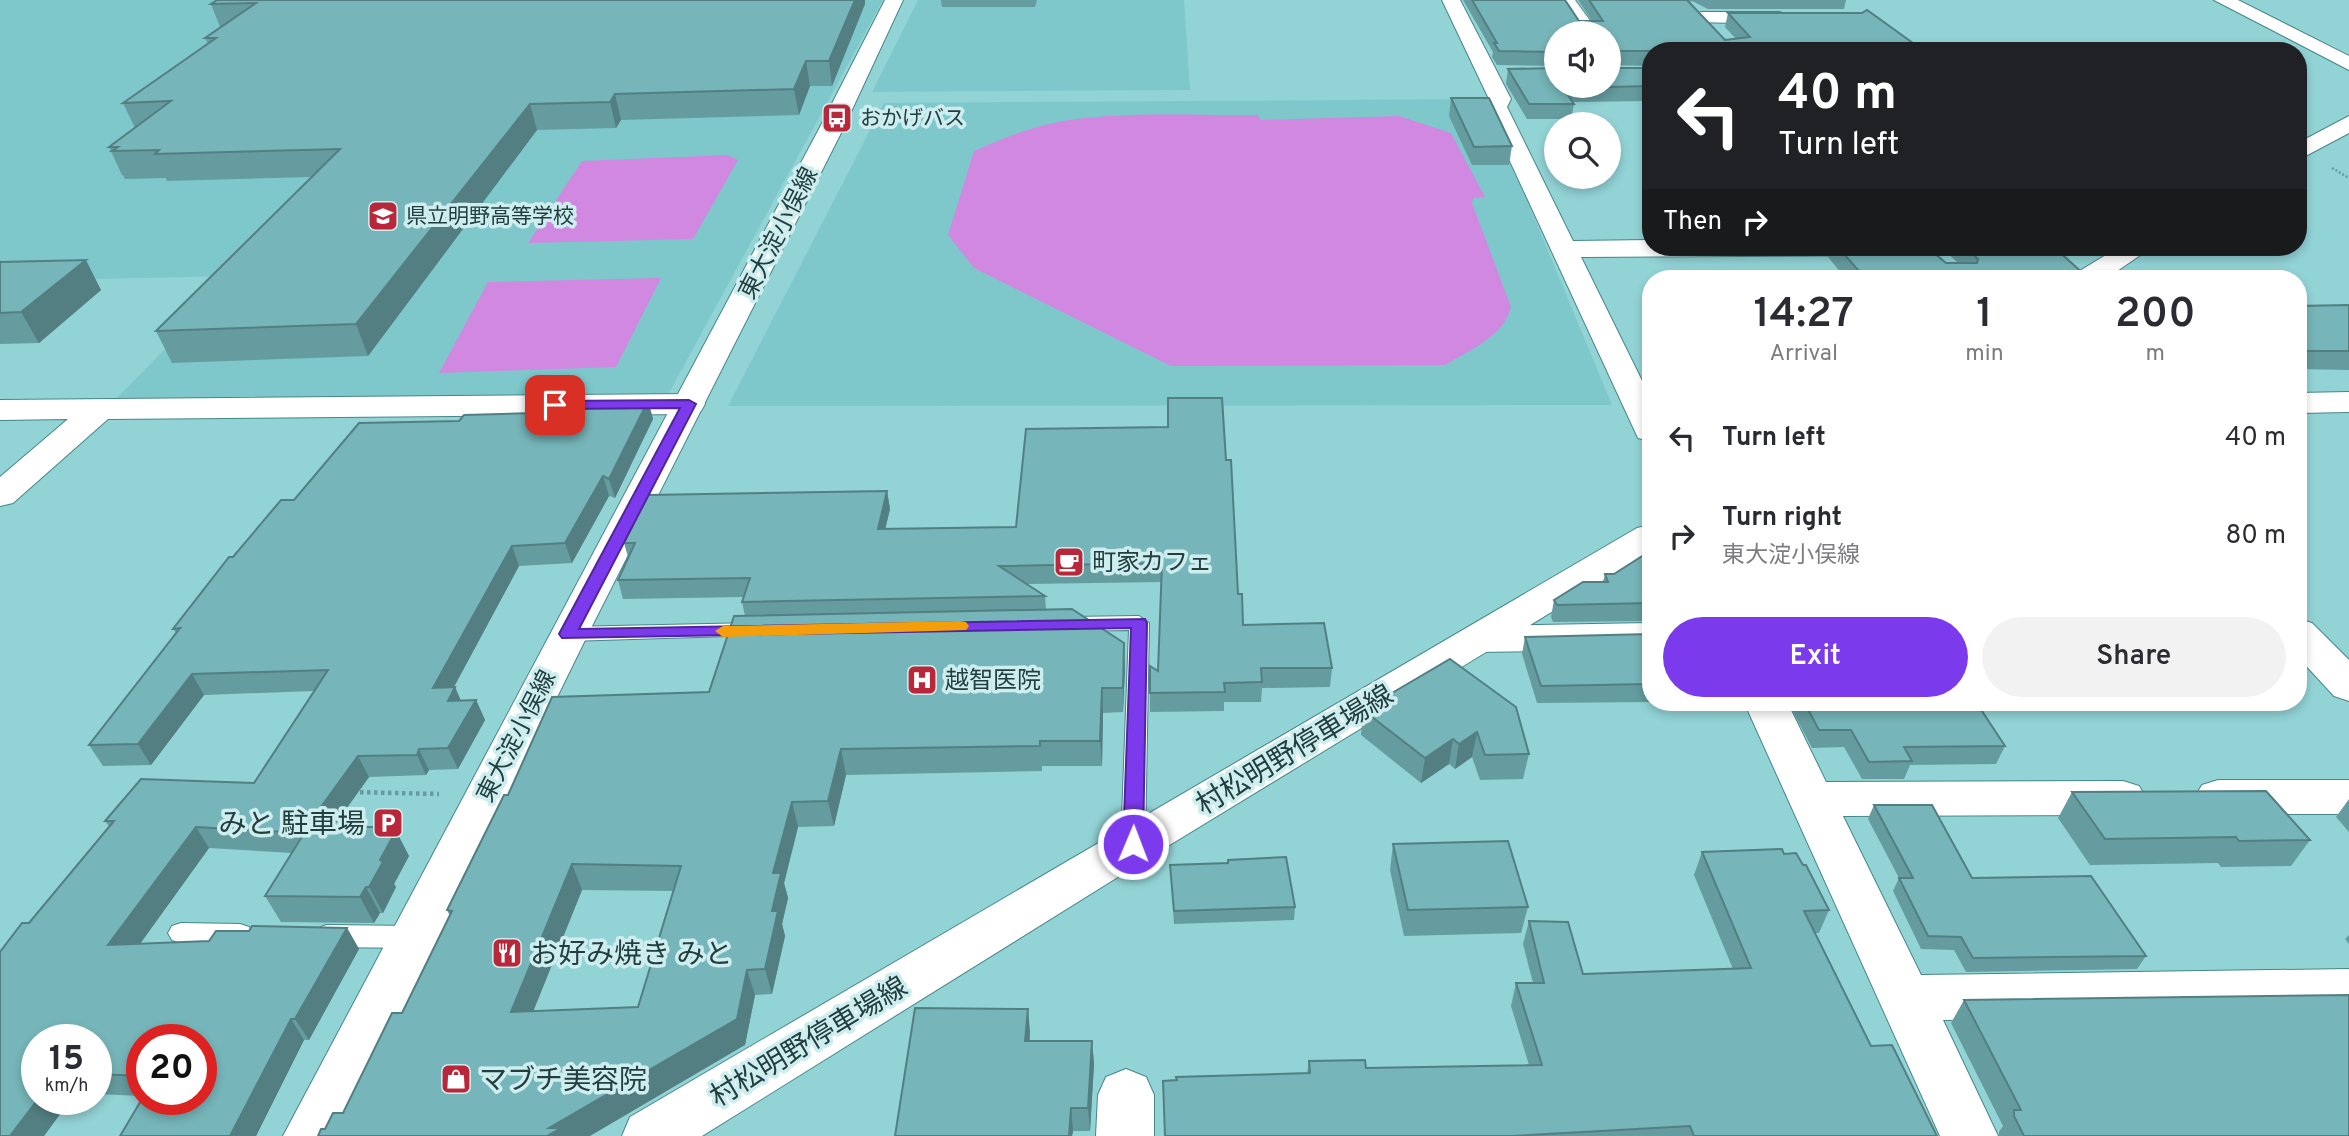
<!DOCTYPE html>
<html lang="en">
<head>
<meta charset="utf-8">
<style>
	:root { --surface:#fff; --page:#f2f2f3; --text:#2b2b33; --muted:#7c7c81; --accent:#7c3aed }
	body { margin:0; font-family:Overpass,"Noto Sans JP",sans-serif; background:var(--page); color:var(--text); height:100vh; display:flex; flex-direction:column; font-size:26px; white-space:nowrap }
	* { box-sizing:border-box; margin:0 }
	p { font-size:23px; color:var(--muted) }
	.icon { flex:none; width:38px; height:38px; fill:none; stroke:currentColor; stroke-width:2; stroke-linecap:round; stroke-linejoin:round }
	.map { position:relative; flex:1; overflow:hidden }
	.side { position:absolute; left:1642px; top:270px; width:665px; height:441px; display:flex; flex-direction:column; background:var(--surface); border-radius:28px; box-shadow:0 4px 10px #0003 }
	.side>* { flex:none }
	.guide { position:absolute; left:1642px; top:42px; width:665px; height:214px; border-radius:28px; box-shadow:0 4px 10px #0003; background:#202124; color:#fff; overflow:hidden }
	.fabs { position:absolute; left:1544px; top:21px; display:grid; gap:14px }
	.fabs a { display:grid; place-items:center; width:77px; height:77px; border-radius:50%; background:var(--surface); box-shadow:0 4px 10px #0003; font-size:35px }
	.speed { position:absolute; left:21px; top:1024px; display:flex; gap:14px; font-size:35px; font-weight:700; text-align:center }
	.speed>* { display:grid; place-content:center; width:91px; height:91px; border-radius:50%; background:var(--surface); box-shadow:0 4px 10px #0003; line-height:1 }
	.speed small { font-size:18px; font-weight:400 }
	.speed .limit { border:10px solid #d22; background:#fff; color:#111 }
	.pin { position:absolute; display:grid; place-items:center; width:60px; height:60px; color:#fff; margin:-30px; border-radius:14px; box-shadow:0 4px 10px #0006 }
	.me { position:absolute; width:77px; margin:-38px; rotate:1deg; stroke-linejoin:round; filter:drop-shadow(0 0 5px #0008) }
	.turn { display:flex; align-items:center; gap:24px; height:147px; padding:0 21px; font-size:32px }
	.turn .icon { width:91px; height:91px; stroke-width:2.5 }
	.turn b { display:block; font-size:49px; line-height:60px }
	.then { display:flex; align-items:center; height:66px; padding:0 21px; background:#0003; gap:14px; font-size:26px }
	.eta { display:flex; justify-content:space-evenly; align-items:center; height:119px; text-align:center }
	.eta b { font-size:42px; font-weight:600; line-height:49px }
	.action { display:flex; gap:14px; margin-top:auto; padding:14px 21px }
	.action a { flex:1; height:80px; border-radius:42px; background:var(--accent); color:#fff; font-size:28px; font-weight:600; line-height:80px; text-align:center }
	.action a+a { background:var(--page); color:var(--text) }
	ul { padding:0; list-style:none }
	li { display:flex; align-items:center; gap:21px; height:98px; padding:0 21px }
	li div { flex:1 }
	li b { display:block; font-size:26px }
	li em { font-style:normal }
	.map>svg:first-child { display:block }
	.built { fill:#7ec8cb }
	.green { fill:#d088e1 }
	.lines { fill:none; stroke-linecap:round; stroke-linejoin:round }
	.lane-casing { stroke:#47868a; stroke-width:2 }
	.street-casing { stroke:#47868a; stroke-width:2 }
	.secondary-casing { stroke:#47868a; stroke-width:2 }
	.path-far1 { stroke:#689b9d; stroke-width:2.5; stroke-dasharray:2 2; stroke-linecap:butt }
	.path { stroke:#689b9d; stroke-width:4.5; stroke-dasharray:3.5 3.5; stroke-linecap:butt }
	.lane { fill:#fff; fill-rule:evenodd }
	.street { fill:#fff; fill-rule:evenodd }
	.secondary { fill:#fff; fill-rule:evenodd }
	.wall { fill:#659c9f; fill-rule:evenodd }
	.shaded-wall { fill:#537f82 }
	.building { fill:#76b5b9; stroke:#537f82; stroke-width:2; fill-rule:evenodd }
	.route { fill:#7c3aed; stroke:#51269a; stroke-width:2 }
	.slow { fill:#f59e0b }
	.labels { text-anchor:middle; stroke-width:7; stroke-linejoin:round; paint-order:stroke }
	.far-poi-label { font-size:21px; fill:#233e3f; stroke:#ceedef; text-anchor:start }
	.street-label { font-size:24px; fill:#233e3f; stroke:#ceedef }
	.poi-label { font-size:24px; fill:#233e3f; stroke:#ceedef; text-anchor:start }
	.near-street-label { font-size:28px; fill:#233e3f; stroke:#ceedef }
	.near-poi-label { font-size:28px; fill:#233e3f; stroke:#ceedef; text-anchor:start }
</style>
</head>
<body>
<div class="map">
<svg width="2349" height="1136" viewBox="0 0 2349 1136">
	<rect width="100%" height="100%" fill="#92d3d6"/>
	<g class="built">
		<path d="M0 0H883L669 393 115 400 237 276 0 281Z"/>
		<path d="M918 0H1184L1190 90 872 92Z"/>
		<path d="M1485 99 1612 405 728 406 884 103Z"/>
	</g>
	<g class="green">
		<path d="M1258 115 1260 120 1399 116 1451 133 1485 197 1473 198 1472 203 1511 307C1504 336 1470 350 1445 365L1171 366 974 268 948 235 974 151C999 140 1023 130 1049 124 1111 110 1193 116 1258 115Z"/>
		<path d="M727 155 738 160 693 239 528 243 582 161Z"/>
		<path d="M661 278 616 367 439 373 488 282Z"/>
	</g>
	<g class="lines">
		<g class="lane-casing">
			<g id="lane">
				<path d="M1139 616 1149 623 1145 844 1141 851 1133 853 1125 851 1121 844 1129 630 1069 631 1059 624 1069 617Z"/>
				<path d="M755 623 762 625 765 630 762 635 568 641 558 634 568 627Z"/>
				<path d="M181 923 240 924 249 927 253 934 249 941 240 944 181 943 172 940 168 933 172 926Z"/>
				<path d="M326 925 415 926 424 930 428 937 424 944 415 948 326 947 317 943 313 936 317 929Z"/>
			</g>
		</g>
		<g class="street-casing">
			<g id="street">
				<path d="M1442 0H1460L1511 99 1507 107 1573 241 1650 240V247H1924L1920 253 1910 255 1581 257 1650 397V441L1638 438 1485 107 1489 99Z"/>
				<path d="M1556 0H1575L1599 33H1579Z"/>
				<path d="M2214 0H2238L2349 56V70Z"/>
				<path d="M1701 12H1780L1790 18 1780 24 1694 22 1691 18Z"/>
				<path d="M2349 392V412L2298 413V393Z"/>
				<path d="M689 394 701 397 705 404 701 411 689 414 108 419 13 503 0 506V477L68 419 0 420V400Z"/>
				<path d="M2298 619 2312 623 2349 660V701L2334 696 2298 657Z"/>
				<path d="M1650 623V649L1480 652 1466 648 1460 639 1466 630 1480 626Z"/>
				<path d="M1744 702H1787L1826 782 2123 781 2139 786 2146 798 2139 810 2123 815 1843 816 1921 975 2349 969V1015L1943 1020 1998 1136H1940Z"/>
				<path d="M2218 780H2349V814H2218L2202 809 2195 797 2202 785Z"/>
				<path d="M1126 1069 1146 1077 1154 1095V1136H1096L1098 1095 1106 1077Z"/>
			</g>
		</g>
		<g class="secondary-casing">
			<g id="secondary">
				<path d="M885 0H903L843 129 588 634 342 1136H283L819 129Z"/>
				<path d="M2349 116V133L2298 160V143Z"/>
				<path d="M2119 247H2152L2107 278H2074L2078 272Z"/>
				<path d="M1650 525V552L1150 857 702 1136H622L630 1117 1637 528Z"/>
			</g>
		</g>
		<path class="path-far1" d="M2332 168 2349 178"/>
		<path class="path" d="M353 792 439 794"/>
		<use href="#lane" class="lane"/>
		<use href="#street" class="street"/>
		<use href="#secondary" class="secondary"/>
	</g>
	<g class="wall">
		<path d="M217 0H865V4L832 86H810L799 115 621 120 616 128 537 130 368 356 172 363 156 331 311 177 167 181 166 178 125 179 123 175H122L109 147 135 128 123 103 208 44 205 38 220 27 211 4Z"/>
		<path d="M941 0H1037L1035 7H942Z"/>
		<path d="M1463 0H1565L1579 21H1592L1578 0H1846L1844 9H1708L1692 1 1690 2 1725 40 1736 39 1725 27 1728 13 1924 51H1650V66L1608 65 1556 33V66L1497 65 1492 57 1493 52Z"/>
		<path d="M1650 68V101L1573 102 1574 104 1571 119H1527L1506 84 1508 69Z"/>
		<path d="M1451 98 1512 146 1509 165H1472L1449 116Z"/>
		<path d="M1831 247H1927L1946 263H1958L1941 247H2054L2088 278H1845L1828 257Z"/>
		<path d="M0 262 101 290 39 343 0 344Z"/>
		<path d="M2349 305V370L2298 369V306Z"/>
		<path d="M648 401 653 419 615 498 609 496 572 563 519 566 454 687H455L461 701 476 700 485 720 458 769 429 770 426 775 369 777 333 827H379L381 831H396L409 856 394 884 396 887 383 913H380L374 923 281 922 265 896 292 853 209 848 140 944 209 941 216 931H249L252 926 347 928 359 949 309 1040H304L256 1136H120L142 1099H201V1040H142V1096L96 1094V1040H37V1099H71L44 1136H0V952L22 923H29L109 826 105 821 141 779 254 783 314 691 204 695 151 765 103 766 89 745 176 633 173 629 229 557H233L281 500H294L359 423 459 421 464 415 571 412 576 402Z"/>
		<path d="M1226 460 1238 594 1243 625 1332 668 1330 687 1262 688 1261 702H1224V711L1150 712V693L1158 671 1162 582 1027 584 1045 596 1046 610 1125 668 1123 712 1103 713 1102 766H1042V771L846 775 834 826 798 827 784 883 788 898 782 924 785 936 772 994 755 995 745 1045 325 1129 343 1113 402 1013 450 916 447 910 508 795 709 692 745 616 742 602 744 597 623 599 618 580 628 557 624 543 887 491 890 509 885 529 1016 527ZM582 890 673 891 638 1007 533 1011Z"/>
		<path d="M1650 551V621L1553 622 1551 617 1554 600 1603 582 1605 574H1614Z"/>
		<path d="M1650 634V702L1537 703 1522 654 1525 637Z"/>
		<path d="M1450 659 1529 754 1523 779 1480 780 1472 757 1455 769 1449 764 1421 783 1361 735 1363 710Z"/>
		<path d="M1788 702H2002L1977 704 2005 746 1996 764 1910 765 1904 779H1862L1844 747 1812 748Z"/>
		<path d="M2072 792 2310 840 2291 866 2221 867 2218 863 2090 865 2058 818Z"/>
		<path d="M2349 799V832L2336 817Z"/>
		<path d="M1874 805 1972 878 2146 956 2137 969 1966 972 1954 950 1921 949 1893 891 1899 878 1868 819Z"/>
		<path d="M1393 844 1528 907 1521 933 1404 936 1390 870Z"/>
		<path d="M1702 852 1784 854 1829 910 1819 933H1815L1871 1046 1937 1136H1164L1307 1073 1309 1061 1366 1068 1529 1065 1511 1006 1516 983H1533L1523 944 1529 921 1583 974 1733 969 1694 875Z"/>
		<path d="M1170 865 1295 907 1294 920 1174 924Z"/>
		<path d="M2349 935V944L2345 939Z"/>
		<path d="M1964 1000 2349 1136H1999V1132L2003 1126 1951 1023Z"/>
		<path d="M1030 1032V1041H1092L1094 1064 1090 1131H1073L1072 1136H895Z"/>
	</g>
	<g class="shaded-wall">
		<path d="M855 0H865V4L832 86 829 61Z"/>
		<path d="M806 61 810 86 799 115 794 89Z"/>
		<path d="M615 94 621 120 616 128 610 102Z"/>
		<path d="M530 104 537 130 368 356 356 324Z"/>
		<path d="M86 260 101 290 39 343 21 312Z"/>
		<path d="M648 401 653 419 615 498 609 479Z"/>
		<path d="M603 476 609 496 572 563 565 543Z"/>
		<path d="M887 491 890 509 881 547 878 529Z"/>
		<path d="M512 546 519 566 442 709 433 688Z"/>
		<path d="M1124 643 1125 668 1123 712V688Z"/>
		<path d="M192 674 204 695 151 765 138 744Z"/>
		<path d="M455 687 464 708 448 701Z"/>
		<path d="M1102 688 1103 713 1102 766 1100 741Z"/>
		<path d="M476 700 485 720 458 769 448 748Z"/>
		<path d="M1477 732 1472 757 1455 769 1459 744Z"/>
		<path d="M1453 739 1449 764 1421 783 1425 758Z"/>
		<path d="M419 749 429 770 426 775 417 755Z"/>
		<path d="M841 749 846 775 834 826 828 801Z"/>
		<path d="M358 756 369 777 314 854 302 833Z"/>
		<path d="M792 802 798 827 784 883 788 898 782 924 785 936 772 994 765 969 772 911 773 873Z"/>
		<path d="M196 827 209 848 124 966 108 945Z"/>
		<path d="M379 827 388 845 396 831 409 856 394 884 396 887 383 913 369 887 380 860 377 831Z"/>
		<path d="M572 864 582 890 523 1037 511 1012Z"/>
		<path d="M366 887 380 913 374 923 360 897Z"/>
		<path d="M347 928 359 949 309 1040 295 1019Z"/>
		<path d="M747 970 755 995 745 1045 590 1136H547L549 1128Z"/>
		<path d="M1028 1009 1030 1032 1027 1065 1025 1041Z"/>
		<path d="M291 1019 304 1040 256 1136H230Z"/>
		<path d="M1092 1041 1094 1064 1090 1131 1088 1108Z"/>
		<path d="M38 1099H71L44 1136H10Z"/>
		<path d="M1071 1108 1073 1131 1072 1136H1069Z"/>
	</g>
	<g class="building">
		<path d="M217 0H855L829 61H806L794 89 615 94 610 102 530 104 356 324 156 331 340 149 155 154 159 150 112 151 118 147H109L171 101 123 103 216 38H205L256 3 211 4Z"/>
		<path d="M1472 0H1565L1579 21H1603L1589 0H1687L1725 40 1750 37 1728 13H1862L1867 10 1924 51H1611L1608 65V33H1556V52L1499 51 1494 43H1497Z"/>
		<path d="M1608 66 1611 68H1650V86L1563 88 1574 104H1529L1508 69 1556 68V86H1608Z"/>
		<path d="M1451 98H1489L1512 146 1474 147Z"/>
		<path d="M1838 247H1927L1946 263H1977L1978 259 1965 247H2054L2088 278H1865Z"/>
		<path d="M86 260 21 312 0 313V262Z"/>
		<path d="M2349 305V351H2298V306Z"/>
		<path d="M1168 398H1222L1226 460H1231L1238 594H1242L1243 625 1324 623 1332 668H1261L1262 682 1224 683 1225 692 1150 693V666L1158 671 1162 563 999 566 1045 596 742 602 750 578 618 580 635 543H624L647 495 887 491 878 529 1016 527 1026 429 1168 427Z"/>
		<path d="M648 401 609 479 603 476 565 543 512 546 433 688 455 687 448 701 476 700 448 748 419 749 417 755 358 756 302 833 196 827 108 945 209 941 216 931H249L252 926 347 928 295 1019H291L230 1136H120L142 1099H201V1040H142V1076L96 1074V1040H37V1099H38L10 1136H0V952L22 923H29L114 821H105L141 779 254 783 328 670 192 674 138 744 89 745 180 628 173 629 229 557H233L281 500H294L359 423 459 421 464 415 571 412 576 402Z"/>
		<path d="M1650 551V603L1557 605 1554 600 1583 582H1608L1605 574H1614Z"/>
		<path d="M1072 609 1124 643 1123 688H1102L1100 741H1040V746L841 749 828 801 792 802 773 873H781L772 911H778L765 969 747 970 737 1019 549 1128H561L547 1136H318L321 1129H325L333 1113H343L392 1013H402L452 911 447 910 504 795H508L552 697 709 692 734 616ZM572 864 681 866 638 1007 511 1012Z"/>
		<path d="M1650 634V684L1541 686 1525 637Z"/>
		<path d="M1450 659 1516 707 1529 754 1485 755 1477 732 1459 744 1453 739 1425 758 1363 710Z"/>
		<path d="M1804 702H1976L2005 746 1904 747 1912 761 1869 762 1851 730H1819Z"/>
		<path d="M2266 791 2310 840 2239 841 2236 837 2105 839 2072 792Z"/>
		<path d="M1874 805H1932L1972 878 2091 876 2146 956 1973 958 1961 937 1928 936 1899 878H1913Z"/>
		<path d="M308 827H379L377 831H396L380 860 383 862 369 887H366L360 897 265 896Z"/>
		<path d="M1508 841 1528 907 1408 910 1393 844Z"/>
		<path d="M1782 849 1784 854 1796 853 1803 865H1806L1829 910 1804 911 1871 1046 1892 1045 1937 1136H1694L1690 1126 1512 1136H1165L1163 1081 1177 1080 1176 1077 1310 1073 1309 1061 1365 1060 1366 1068 1542 1065 1516 983H1544L1529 921 1568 922 1583 974 1751 968 1702 852Z"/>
		<path d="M1286 857 1295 907 1174 911 1170 865 1228 863V860Z"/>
		<path d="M2349 995V1136H2024L2014 1116V1110H2021L1964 1000Z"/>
		<path d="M915 1008 1028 1009 1025 1041H1092L1088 1108H1071L1069 1136H895Z"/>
	</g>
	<path class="route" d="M689 400 696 404 579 629 1145 619 1147 623 1143 844 1140 849H1126L1123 844 1131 628 562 638 559 634 680 408 555 409 548 405 555 401Z"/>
	<path class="slow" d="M960 621 966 622 969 626 966 630 723 637 715 631 723 626Z"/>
	<defs>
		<g id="bus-square" transform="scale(1.575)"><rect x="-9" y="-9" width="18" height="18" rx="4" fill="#b9283a" stroke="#ceedef"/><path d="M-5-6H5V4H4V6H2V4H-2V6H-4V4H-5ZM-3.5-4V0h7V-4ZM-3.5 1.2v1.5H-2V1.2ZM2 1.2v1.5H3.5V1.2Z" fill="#fff"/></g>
		<g id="school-square" transform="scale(1.575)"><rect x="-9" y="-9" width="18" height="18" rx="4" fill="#b9283a" stroke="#ceedef"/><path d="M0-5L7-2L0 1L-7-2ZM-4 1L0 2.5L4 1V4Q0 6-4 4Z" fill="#fff"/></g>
		<g id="cafe-square" transform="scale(1.575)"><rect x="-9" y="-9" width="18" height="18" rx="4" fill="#b9283a" stroke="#ceedef"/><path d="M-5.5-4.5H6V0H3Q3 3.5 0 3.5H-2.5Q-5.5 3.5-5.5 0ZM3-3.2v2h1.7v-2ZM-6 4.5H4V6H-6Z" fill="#fff"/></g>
		<g id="hospital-square" transform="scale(1.575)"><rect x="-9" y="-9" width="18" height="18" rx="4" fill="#b9283a" stroke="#ceedef"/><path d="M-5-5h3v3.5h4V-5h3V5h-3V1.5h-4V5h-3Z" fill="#fff"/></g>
		<g id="parking-square" transform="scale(1.575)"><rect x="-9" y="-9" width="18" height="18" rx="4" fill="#b9283a" stroke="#ceedef"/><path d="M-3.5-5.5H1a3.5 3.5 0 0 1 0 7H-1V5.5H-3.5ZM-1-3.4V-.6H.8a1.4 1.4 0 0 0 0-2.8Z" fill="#fff"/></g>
		<g id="restaurant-square" transform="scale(1.575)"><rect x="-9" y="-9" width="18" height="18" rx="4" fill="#b9283a" stroke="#ceedef"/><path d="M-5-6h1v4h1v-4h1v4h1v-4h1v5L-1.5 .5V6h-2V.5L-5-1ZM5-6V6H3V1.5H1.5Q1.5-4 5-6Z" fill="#fff"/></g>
		<g id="shop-square" transform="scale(1.575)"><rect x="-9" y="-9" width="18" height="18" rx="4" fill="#b9283a" stroke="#ceedef"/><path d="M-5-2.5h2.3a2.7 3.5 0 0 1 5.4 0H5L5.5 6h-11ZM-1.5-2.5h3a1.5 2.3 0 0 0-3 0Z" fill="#fff"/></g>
	</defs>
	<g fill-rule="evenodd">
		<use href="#bus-square" x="837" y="118"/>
		<use href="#school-square" x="383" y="216"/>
		<use href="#cafe-square" x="1069" y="562"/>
		<use href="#hospital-square" x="922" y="680"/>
		<use href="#parking-square" x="388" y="823"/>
		<use href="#restaurant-square" x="507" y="953"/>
		<use href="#shop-square" x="456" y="1079"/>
	</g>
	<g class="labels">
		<g class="far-poi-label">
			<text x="860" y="125">おかげバス</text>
			<text x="406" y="223">県立明野高等学校</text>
		</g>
		<g class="street-label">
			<text transform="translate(778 233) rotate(-63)" y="8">東大淀小俣線</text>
			<text transform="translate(516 736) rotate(-63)" y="8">東大淀小俣線</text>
		</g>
		<g class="poi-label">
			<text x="1092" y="570">町家カフェ</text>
			<text x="945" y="688">越智医院</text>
		</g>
		<g class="near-street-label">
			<text transform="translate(1294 749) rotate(-31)" y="10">村松明野停車場線</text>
			<text transform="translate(808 1041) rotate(-31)" y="10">村松明野停車場線</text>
		</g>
		<g class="near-poi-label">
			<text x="365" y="833" text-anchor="end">みと 駐車場</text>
			<text x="530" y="963">お好み焼き みと</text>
			<text x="479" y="1089">マブチ美容院</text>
		</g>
	</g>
</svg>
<div class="fabs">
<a><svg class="icon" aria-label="sound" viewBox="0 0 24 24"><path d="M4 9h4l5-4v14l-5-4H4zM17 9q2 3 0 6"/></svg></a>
<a><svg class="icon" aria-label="search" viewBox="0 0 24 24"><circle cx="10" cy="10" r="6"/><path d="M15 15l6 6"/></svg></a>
</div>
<div class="speed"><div>15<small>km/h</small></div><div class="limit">20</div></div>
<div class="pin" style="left:555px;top:405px;background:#d93025"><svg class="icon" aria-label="arrive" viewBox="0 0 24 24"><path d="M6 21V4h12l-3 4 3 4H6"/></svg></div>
<svg class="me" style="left:1133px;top:844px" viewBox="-20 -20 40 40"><circle r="17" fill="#7c3aed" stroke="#fff" stroke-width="3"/><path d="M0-11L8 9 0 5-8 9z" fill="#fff"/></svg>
<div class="guide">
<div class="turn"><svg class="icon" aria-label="left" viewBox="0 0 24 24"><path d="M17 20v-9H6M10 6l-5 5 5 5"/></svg><div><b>40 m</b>Turn left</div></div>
<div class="then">Then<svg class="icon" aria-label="right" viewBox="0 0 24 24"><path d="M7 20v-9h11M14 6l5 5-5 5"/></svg></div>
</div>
<section class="side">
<div class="eta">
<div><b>14:27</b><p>Arrival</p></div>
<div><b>1</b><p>min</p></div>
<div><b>200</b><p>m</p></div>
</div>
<ul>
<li><svg class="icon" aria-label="left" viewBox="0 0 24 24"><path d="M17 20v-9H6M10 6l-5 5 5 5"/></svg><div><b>Turn left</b></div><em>40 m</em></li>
<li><svg class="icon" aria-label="right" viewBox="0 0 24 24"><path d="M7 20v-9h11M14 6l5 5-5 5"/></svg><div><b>Turn right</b><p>東大淀小俣線</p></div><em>80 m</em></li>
</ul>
<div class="action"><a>Exit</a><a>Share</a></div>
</section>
</div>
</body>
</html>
